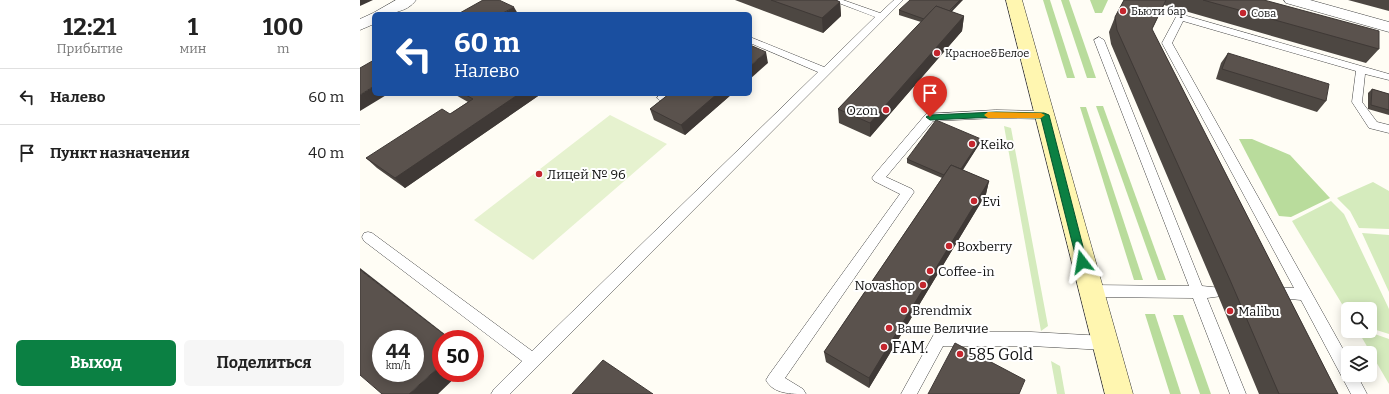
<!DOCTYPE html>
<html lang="ru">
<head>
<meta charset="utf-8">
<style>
	:root { --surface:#fff; --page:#f6f6f6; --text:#222; --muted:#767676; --line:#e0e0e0; --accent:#0b8043 }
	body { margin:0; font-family:Bitter,serif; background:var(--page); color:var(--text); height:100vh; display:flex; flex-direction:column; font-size:15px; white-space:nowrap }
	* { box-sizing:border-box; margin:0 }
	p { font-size:13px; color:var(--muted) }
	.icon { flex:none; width:22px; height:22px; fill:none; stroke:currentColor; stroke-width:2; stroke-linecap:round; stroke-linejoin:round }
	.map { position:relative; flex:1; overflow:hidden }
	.panel { display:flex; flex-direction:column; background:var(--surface); width:360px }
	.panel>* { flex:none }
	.guide { position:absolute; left:12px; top:12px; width:380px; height:84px; border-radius:6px; box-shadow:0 2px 10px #0003; background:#1a4fa0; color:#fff; overflow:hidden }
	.fabs { position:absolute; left:981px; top:302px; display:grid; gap:8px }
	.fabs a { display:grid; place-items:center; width:36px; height:36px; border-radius:6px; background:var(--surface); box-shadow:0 2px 10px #0003; font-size:20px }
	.speed { position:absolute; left:12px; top:330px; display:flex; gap:8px; font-size:20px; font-weight:700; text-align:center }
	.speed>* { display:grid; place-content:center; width:52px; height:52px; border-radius:50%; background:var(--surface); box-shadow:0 2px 10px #0003; line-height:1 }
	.speed small { font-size:10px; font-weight:400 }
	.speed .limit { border:6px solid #d22; background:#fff; color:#111 }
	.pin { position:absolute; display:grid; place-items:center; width:34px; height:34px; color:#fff; margin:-41px -17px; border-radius:50% 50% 50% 0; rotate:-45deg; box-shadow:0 0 4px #0007 }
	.pin .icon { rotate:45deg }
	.me { position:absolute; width:44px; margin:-22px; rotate:346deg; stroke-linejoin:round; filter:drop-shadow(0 0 3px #0008) }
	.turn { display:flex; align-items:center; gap:14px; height:84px; padding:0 16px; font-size:18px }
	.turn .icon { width:52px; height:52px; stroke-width:2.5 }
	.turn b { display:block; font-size:28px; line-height:34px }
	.eta { display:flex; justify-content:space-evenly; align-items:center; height:68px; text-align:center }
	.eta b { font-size:24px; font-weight:700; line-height:28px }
	.button { display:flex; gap:8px; margin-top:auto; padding:8px 16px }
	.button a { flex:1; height:46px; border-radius:6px; background:var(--accent); color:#fff; font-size:16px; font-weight:700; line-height:46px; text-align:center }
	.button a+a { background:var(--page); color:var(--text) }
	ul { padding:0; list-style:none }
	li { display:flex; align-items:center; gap:12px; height:56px; padding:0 16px; border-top:1px solid var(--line) }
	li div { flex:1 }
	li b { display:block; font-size:15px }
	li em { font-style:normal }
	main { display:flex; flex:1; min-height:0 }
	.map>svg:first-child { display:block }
	.green { fill:#d5ebbd }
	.forest { fill:#b9dc9c }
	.pitch { fill:#e6f2cf }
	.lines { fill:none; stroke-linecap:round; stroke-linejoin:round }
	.service-casing { stroke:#444; stroke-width:1 }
	.minor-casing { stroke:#444; stroke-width:1 }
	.tertiary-casing { stroke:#444; stroke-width:1 }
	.secondary-casing { stroke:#333; stroke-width:1 }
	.service { fill:#fff; fill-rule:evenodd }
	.minor { fill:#fff; fill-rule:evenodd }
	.tertiary { fill:#fff; fill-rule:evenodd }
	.secondary { fill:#fff6b0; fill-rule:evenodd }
	.wall { fill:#4d4742 }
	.shaded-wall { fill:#3f3936 }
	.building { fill:#5a524d; stroke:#3f3936; fill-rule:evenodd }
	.route { fill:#0b8043; stroke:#07532c }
	.slow { fill:#f59e0b }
	.poi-dot { fill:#c4262e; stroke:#fff; stroke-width:1.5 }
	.labels { text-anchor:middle; stroke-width:4; stroke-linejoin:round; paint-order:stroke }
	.far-poi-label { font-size:11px; fill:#111; stroke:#fff; text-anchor:start }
	.poi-label { font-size:13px; fill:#111; stroke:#fff; text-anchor:start }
	.near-poi-label { font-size:16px; fill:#111; stroke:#fff; text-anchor:start }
</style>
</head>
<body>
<main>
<section class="panel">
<div class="eta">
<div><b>12:21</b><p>Прибытие</p></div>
<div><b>1</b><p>мин</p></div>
<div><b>100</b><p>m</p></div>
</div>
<ul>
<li><svg class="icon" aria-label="left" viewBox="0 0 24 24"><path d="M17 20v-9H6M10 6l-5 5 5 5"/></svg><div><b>Налево</b></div><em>60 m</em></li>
<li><svg class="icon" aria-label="arrive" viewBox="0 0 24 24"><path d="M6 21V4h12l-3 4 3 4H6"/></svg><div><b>Пункт назначения</b></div><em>40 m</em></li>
</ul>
<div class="button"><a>Выход</a><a>Поделиться</a></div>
</section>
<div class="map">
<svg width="1029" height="394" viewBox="0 0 1029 394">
	<rect width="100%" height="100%" fill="#fffdf5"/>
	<g class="green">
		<path d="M644 126 651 128 688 326 681 331Z"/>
		<path d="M1013 182 1029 191V229L999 228 990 211 977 198Z"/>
		<path d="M971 201 984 214 1029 309V334L1010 328V309H988V314L932 221Z"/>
		<path d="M1002 233 1029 235V292Z"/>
		<path d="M998 331H1006L1029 339V384Z"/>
		<path d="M691 361 700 366 705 394H697Z"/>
	</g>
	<g class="forest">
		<path d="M683 0H690L715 78H707Z"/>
		<path d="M701 0H709L736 78H727Z"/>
		<path d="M730 0H748L742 13H735Z"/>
		<path d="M736 106H743L806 280H798Z"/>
		<path d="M720 107H726L783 280H774Z"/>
		<path d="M879 139H892L930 155 970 198 931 217 919 216Z"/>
		<path d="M785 314H795L821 394H810Z"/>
		<path d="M813 315H823L851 394H840Z"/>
	</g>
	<path class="pitch" d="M250 115 307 144 173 260 114 220Z"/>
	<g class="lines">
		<g class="service-casing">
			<g id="service">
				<path d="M471 0H483L520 13 534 0H543L150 394H131L134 389 162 361 4 241 2 237 4 233 8 232 12 233 172 351 458 72 390 43V37L464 67 515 17Z"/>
				<path d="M820 14 1029 74V80L1005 74 1002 102 1017 122 1029 125V133L1009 128 992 102 996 71 823 21 812 43 988 358V375H997L1007 394H991L941 300 907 297 905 293 907 289 912 287 934 288 802 43 816 17Z"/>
				<path d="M739 37 744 40 842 286 862 288 864 292 862 296 847 298 886 394H870L833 298 730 297 725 295 723 291 725 287 730 285 829 286 734 40Z"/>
				<path d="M300 94H312L302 102 297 98Z"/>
				<path d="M636 110 685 111 690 115 685 119 636 118 573 121 526 177 552 189 554 192 552 195 425 378 443 389 446 394C431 394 413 394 406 380L409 375 540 194 514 181 512 178 514 175 566 114Z"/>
				<path d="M579 332H671L745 336 750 338 752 343 750 348 745 350 671 346H583L557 394H541L574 334Z"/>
			</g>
		</g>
		<g class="minor-casing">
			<path id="minor" d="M36 0H56C47 13 28 14 14 14V24L0 30V19L13 13Z"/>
		</g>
		<g class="tertiary-casing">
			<path id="tertiary" d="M924 0H950L1029 22V32L926 3Z"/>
		</g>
		<g class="secondary-casing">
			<path id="secondary" d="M646 0H662L773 394H745Z"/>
		</g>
		<use href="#service" class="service"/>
		<use href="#minor" class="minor"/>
		<use href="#tertiary" class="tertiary"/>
		<use href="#secondary" class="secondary"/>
	</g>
	<g class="wall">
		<path d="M375 0H476L480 2 481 16 463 33Z"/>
		<path d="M764 0H904L1019 49 1006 63 804 5 792 29 978 394H899L857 293 751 44 749 32 755 17Z"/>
		<path d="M988 0H1029V11Z"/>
		<path d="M539 10 592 12 604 16 602 31 510 137 479 123 478 109 561 22 539 15Z"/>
		<path d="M868 53 966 101 957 112 856 79 861 63Z"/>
		<path d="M1012 89 1029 94V115L1008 109V93Z"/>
		<path d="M94 94H181L45 188 17 168 6 158 90 114 108 102Z"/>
		<path d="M309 94H372L325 135 294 120 290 109Z"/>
		<path d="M621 139 620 143 603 170 629 181 626 194 509 388 466 362 464 352 582 178 547 163V159Z"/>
	</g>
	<g class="shaded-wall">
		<path d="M0 0H13L0 6Z"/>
		<path d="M600 0H603L581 23 582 19Z"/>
		<path d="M480 2 481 16 463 33 462 18Z"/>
		<path d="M154 7 158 14H141Z"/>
		<path d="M604 16 602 31 510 137V123Z"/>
		<path d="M406 52 408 63 390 79V66Z"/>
		<path d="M14 86V94H28L0 111V95Z"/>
		<path d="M159 94H181L45 188 35 178Z"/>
		<path d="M357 94H372L325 135 321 125Z"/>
		<path d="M621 139 620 143 595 181 596 177Z"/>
		<path d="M629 181 626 194 509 388V378Z"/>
		<path d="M0 268 91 339H90L0 270Z"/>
		<path d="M81 365V373H100L78 394H49Z"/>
	</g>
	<g class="building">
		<path d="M123 0H139L154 7 141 14H98Z"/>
		<path d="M411 0H476L480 2 462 18Z"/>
		<path d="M550 0H600L589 11 576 6 564 19 539 10Z"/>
		<path d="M764 0H806L792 29 978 394H919L870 280 757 30 755 17Z"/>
		<path d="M843 0H904L1019 31V49Z"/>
		<path d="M576 6 604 16 510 123 478 109Z"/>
		<path d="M390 45 406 52 390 66Z"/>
		<path d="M868 53 969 84 966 101 862 69Z"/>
		<path d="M14 60V86L0 95V68Z"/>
		<path d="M1012 89 1029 94V110L1011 105Z"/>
		<path d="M104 94H159L35 178 6 158 82 109 90 114 113 99Z"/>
		<path d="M309 94H357L321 125 290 109Z"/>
		<path d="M576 120 621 139 601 169 591 165 584 175 547 159Z"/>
		<path d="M591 165 629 181 509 378 464 352Z"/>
		<path d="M0 270 90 339H81V365L49 394H22L0 375ZM21 339H55V373H21Z"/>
		<path d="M595 343 665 380 659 394H568Z"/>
		<path d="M243 360 293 394H212Z"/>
	</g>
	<path class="route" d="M636 112 684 113 689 115 727 262 726 265 722 266 717 262 681 118 636 117 570 120 566 117 570 115Z"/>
	<path class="slow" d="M628 112 681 113 685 115 681 118H628L624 115Z"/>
	<g class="poi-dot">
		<circle cx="763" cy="11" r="4"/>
		<circle cx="883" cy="13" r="4"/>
		<circle cx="577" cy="53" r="4"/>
		<circle cx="526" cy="110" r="4"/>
		<circle cx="612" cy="144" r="4"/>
		<circle cx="179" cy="174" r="4"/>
		<circle cx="614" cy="201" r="4"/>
		<circle cx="589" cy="246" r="4"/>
		<circle cx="570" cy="271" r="4"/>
		<circle cx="563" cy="285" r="4"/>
		<circle cx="544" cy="310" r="4"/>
		<circle cx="870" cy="311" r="4"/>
		<circle cx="529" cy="328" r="4"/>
		<circle cx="524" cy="347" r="4"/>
		<circle cx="600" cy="354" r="4"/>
	</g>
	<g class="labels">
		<g class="far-poi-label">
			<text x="771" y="15">Бьюти бар</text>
			<text x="891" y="17">Сова</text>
			<text x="585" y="57">Красное&amp;Белое</text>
		</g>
		<g class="poi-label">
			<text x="518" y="115" text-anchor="end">Ozon</text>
			<text x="620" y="149">Keiko</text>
			<text x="187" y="179">Лицей № 96</text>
			<text x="622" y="206">Evi</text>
			<text x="597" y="251">Boxberry</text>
			<text x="578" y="276">Coffee-in</text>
			<text x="555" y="290" text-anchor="end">Novashop</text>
			<text x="552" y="315">Brendmix</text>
			<text x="878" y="316">Malibu</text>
			<text x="537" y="333">Ваше Величие</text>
		</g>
		<g class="near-poi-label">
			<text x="532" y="353">FAM.</text>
			<text x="608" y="360">585 Gold</text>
		</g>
	</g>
</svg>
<div class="fabs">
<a><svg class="icon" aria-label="search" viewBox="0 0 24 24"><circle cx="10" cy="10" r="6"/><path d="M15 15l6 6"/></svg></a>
<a><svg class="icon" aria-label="layers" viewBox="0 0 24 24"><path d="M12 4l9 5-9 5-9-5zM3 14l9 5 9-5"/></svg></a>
</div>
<div class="speed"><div>44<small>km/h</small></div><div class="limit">50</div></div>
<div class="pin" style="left:570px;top:117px;background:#d93025"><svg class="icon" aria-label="arrive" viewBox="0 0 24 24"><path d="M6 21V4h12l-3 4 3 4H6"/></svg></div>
<svg class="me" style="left:722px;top:262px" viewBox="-20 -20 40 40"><path d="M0-17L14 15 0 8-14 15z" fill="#0b8043" stroke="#fff" stroke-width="4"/></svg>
<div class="guide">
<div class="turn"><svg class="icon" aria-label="left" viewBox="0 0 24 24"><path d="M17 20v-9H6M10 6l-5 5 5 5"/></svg><div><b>60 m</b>Налево</div></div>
</div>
</div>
</main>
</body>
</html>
